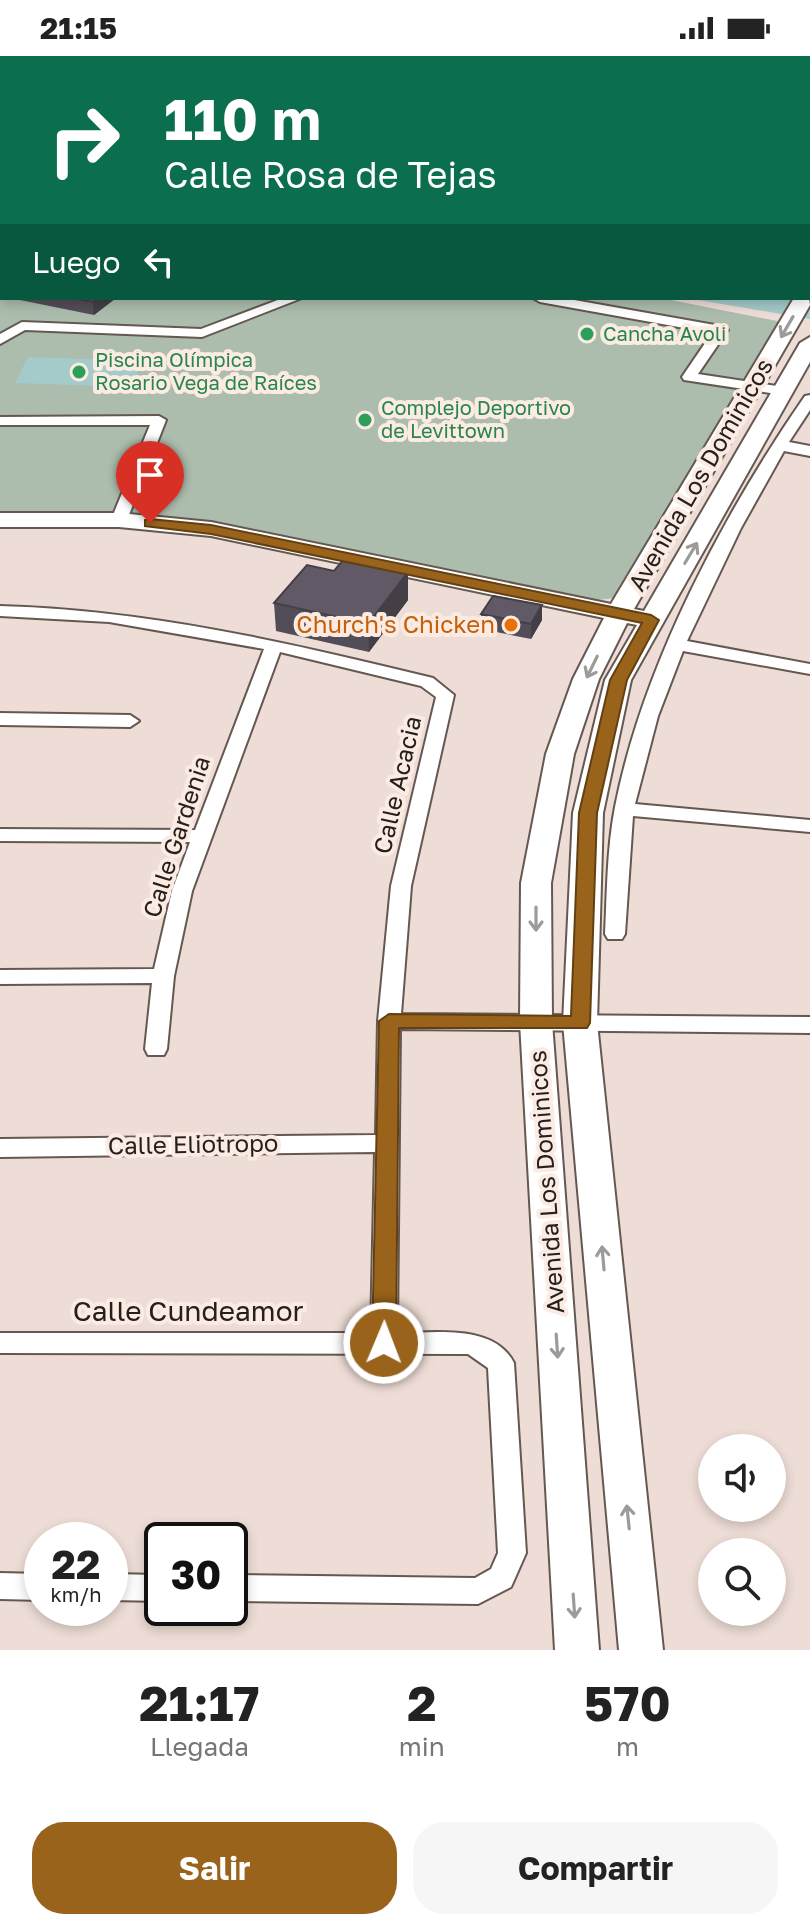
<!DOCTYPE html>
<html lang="es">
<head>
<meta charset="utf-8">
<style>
	:root { --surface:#fff; --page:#f6f6f6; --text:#222; --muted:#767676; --accent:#99631b }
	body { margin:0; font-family:"Golos Text",sans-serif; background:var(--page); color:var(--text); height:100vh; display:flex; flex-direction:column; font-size:30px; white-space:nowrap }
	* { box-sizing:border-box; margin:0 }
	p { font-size:26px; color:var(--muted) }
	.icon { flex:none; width:44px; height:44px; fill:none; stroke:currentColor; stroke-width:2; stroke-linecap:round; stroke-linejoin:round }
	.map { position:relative; height:1594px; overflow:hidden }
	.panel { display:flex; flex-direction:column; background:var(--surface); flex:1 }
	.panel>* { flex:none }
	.top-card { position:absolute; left:0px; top:0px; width:810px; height:244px; box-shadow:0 4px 12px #0003; background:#0b6e4f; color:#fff; overflow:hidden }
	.tools { position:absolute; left:698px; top:1378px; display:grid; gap:16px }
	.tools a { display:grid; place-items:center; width:88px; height:88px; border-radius:50%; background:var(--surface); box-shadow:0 4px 12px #0003; font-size:40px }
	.speed { position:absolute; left:24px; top:1466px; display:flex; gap:16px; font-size:40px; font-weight:700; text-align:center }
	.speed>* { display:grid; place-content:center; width:104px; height:104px; border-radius:50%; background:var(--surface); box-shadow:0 4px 12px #0003; line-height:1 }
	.speed small { font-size:20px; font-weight:400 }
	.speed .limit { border:4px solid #111; border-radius:12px; background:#fff; color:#111 }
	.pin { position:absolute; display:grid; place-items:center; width:68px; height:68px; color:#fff; margin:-82px -34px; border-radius:50% 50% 50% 0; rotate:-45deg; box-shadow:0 0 8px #0007 }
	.pin .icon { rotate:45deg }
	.me { position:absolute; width:88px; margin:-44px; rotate:1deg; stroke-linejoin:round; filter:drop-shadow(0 0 6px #0008) }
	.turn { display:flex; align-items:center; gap:28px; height:168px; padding:0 32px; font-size:36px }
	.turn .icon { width:104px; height:104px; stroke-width:2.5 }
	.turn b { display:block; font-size:56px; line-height:68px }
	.then { display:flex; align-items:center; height:76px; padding:0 32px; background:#0003; gap:16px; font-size:30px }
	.eta { display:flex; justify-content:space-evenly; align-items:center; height:136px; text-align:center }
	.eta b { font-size:48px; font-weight:700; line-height:56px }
	.button { display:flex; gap:16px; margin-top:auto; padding:16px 32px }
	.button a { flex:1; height:92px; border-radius:32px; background:var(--accent); color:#fff; font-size:32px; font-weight:700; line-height:92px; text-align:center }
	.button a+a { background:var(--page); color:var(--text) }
	.status { display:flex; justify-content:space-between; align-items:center; height:56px; padding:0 40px; background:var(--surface); direction:ltr }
	.status svg { height:22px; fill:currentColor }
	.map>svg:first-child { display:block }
	.green { fill:#acbdad }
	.water { fill:#a4caca }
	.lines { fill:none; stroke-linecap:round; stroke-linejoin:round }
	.street-casing { stroke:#655851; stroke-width:4 }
	.secondary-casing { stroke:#655851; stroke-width:4 }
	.street { fill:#fff; fill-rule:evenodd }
	.secondary { fill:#fff; fill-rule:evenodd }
	.wall { fill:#534d58 }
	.shaded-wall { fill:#443f47 }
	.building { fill:#615a66; stroke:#443f47; stroke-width:2 }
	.oneway { stroke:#9d9b99 }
	.route { fill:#99631b; stroke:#634012; stroke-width:2 }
	.leisure-dot { fill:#2e9e5b; stroke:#fbebe3; stroke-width:3 }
	.food-dot { fill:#e8710a; stroke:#fbebe3; stroke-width:3 }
	.labels { text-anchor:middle; stroke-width:8; stroke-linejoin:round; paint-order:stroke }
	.far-leisure-label { font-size:20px; fill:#27864d; stroke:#fbebe3; text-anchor:start }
	.street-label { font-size:24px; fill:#25201d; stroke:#fbebe3 }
	.food-label { font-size:24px; fill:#c56008; stroke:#fbebe3; text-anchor:end }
	.near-street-label { font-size:28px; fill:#25201d; stroke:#fbebe3 }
</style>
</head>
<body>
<div class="status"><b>21:15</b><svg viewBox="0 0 49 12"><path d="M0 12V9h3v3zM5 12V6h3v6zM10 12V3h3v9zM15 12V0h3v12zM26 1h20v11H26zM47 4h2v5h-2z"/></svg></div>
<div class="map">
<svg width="810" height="1594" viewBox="0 0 810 1594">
	<rect width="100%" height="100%" fill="#eeddd6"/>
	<path class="green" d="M0 147 2 242H661L787 267 615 542 598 544 567 540 212 471 0 461Z"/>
	<g class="water">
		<path d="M808 232 810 263 687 242H808Z"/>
		<path d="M28 301 142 305 131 331 15 327Z"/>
	</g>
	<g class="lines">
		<g class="street-casing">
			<g id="street">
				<path d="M155 0H165L166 2H156Z"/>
				<path d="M177 0H187L188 2H178Z"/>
				<path d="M473 0H484L485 2H474Z"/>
				<path d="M750 0H761L762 2H751Z"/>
				<rect x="0" y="20" width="2" height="6"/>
				<rect x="0" y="95" width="2" height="8"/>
				<path d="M283 242H302L202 281 25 274 0 288V278L22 266 201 273Z"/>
				<path d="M533 242H563L726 271 728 274 698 318 783 331 790 335 783 339 684 324 682 321 712 277 540 246Z"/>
				<path d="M810 339V354L789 386 810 390V400L784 395 741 472 687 585 810 608V618L683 595 658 660 635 748 810 764V776L633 760 625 878 622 883H608L605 878C607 836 607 792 615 751 643 609 724 457 805 340Z"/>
				<path d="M159 360 166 364 127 464 119 469 111 464 150 369H0V361Z"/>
				<path d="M0 550C148 554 290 587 433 622L454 639 411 830 401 958 810 961V977L400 973 397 1277C434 1277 494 1267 514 1307L526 1497 511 1531 478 1548 230 1545V1519L475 1522 491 1513 498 1497 488 1312 468 1298 0 1297V1277H371L375 1096 0 1101V1083L376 1079 378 965 391 830 436 641 421 630 280 596 192 835 174 920 167 993 164 999H148L145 993 152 927 0 928V914L154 913 172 835 190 786 0 785V773L195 774 264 593 109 566 0 560Z"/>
				<path d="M0 657 130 659 139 665 130 671 0 669Z"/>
				<path d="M0 1517 42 1518V1544L0 1543Z"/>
				<path d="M110 1518 162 1519V1545L110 1544Z"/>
			</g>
		</g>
		<g class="secondary-casing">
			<g id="secondary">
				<path d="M697 0H715L716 2H698Z"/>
				<path d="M722 0H739L740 2H723Z"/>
				<rect x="808" y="30" width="2" height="10"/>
				<path d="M808 55H810L808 68Z"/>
				<rect x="808" y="92" width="2" height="12"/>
				<rect x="0" y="118" width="2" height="10"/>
				<path d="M808 237 810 249 634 553 644 555 800 287 810 281V306L631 624 603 757 597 967 663 1594H619L563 967 573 757 605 624 637 569 627 567 599 623 574 698 551 827 552 966 599 1594H555L520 966 521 827 546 698 573 623 604 562 211 480 119 471H0V457H119L211 466 611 548 794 242H808Z"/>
			</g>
		</g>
		<use href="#street" class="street"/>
		<use href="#secondary" class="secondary"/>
	</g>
	<g class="wall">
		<path d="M2 214V240H0V216Z"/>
		<path d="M10 242H116L94 259Z"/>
		<path d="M408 544 369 596 276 575 274 547Z"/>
		<path d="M542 549V564L531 583 481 573V558Z"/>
	</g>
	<g class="shaded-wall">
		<path d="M98 242H116L94 259 93 246Z"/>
		<path d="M408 516V544L369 596 368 568Z"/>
		<path d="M542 549V564L531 583V568Z"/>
	</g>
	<g class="building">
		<path d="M2 214V228L0 227V216Z"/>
		<path d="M73 242H98L93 246Z"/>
		<path d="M344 503 408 516 368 568 274 547 307 509 334 515Z"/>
		<path d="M493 540 542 549 531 568 481 558Z"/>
	</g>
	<defs><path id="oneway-shaft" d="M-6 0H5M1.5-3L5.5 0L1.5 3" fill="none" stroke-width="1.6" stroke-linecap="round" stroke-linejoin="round" transform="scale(2)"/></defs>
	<g class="oneway">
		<use href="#oneway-shaft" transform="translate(787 271) rotate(120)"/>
		<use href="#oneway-shaft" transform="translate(691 497) rotate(-59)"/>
		<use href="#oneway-shaft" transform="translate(592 611) rotate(116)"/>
		<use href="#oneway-shaft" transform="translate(536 863) rotate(90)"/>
		<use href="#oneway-shaft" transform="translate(603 1202) rotate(-95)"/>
		<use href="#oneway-shaft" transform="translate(557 1290) rotate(86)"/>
		<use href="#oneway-shaft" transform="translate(628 1461) rotate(-96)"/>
		<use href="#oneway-shaft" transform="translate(574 1550) rotate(86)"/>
	</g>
	<path class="route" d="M150 463 211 469 651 559 659 564 627 624 597 757 590 967 587 972H399L396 1287 392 1294 384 1297 376 1294 372 1287 379 965 389 958 571 960 579 757 610 624 642 567 211 478 145 470V464Z"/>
	<g class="leisure-dot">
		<circle cx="587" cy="278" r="8"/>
		<circle cx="79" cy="316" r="8"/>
		<circle cx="365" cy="364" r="8"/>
	</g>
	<circle class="food-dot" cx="511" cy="569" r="8"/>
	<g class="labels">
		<g class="far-leisure-label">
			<text x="603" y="285">Cancha Avoli</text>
			<text x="95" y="311">Piscina Olímpica<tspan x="95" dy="23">Rosario Vega de Raíces</tspan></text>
			<text x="381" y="359">Complejo Deportivo<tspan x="381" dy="23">de Levittown</tspan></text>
		</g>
		<g class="street-label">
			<text transform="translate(701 419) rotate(-60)" y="8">Avenida Los Dominicos</text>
			<text transform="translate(398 729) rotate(-77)" y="8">Calle Acacia</text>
			<text transform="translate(177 781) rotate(-72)" y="8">Calle Gardenia</text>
			<text transform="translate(193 1089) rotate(-1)" y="8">Calle Eliotropo</text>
			<text transform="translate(547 1126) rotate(-94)" y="8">Avenida Los Dominicos</text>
		</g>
		<g class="food-label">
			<text x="495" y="577">Church's Chicken</text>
		</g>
		<g class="near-street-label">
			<text x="188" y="1265">Calle Cundeamor</text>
		</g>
	</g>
</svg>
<div class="tools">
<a><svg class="icon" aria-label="sound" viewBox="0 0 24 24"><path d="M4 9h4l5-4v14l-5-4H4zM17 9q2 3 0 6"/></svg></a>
<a><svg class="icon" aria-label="search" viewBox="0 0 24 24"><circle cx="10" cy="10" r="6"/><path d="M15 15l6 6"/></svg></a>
</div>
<div class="speed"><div>22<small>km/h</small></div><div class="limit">30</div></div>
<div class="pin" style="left:150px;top:467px;background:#d93025"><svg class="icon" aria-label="arrive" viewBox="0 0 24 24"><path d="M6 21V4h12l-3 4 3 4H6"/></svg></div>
<svg class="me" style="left:384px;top:1287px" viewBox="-20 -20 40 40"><circle r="17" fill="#99631b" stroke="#fff" stroke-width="3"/><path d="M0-11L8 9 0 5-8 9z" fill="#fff"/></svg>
<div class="top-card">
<div class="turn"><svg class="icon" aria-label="right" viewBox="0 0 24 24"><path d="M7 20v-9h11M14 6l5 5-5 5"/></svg><div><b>110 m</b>Calle Rosa de Tejas</div></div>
<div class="then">Luego<svg class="icon" aria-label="left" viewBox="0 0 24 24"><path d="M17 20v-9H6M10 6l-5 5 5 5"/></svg></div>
</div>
</div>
<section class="panel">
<div class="eta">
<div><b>21:17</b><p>Llegada</p></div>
<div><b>2</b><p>min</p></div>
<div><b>570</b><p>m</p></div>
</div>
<div class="button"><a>Salir</a><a>Compartir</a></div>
</section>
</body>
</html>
